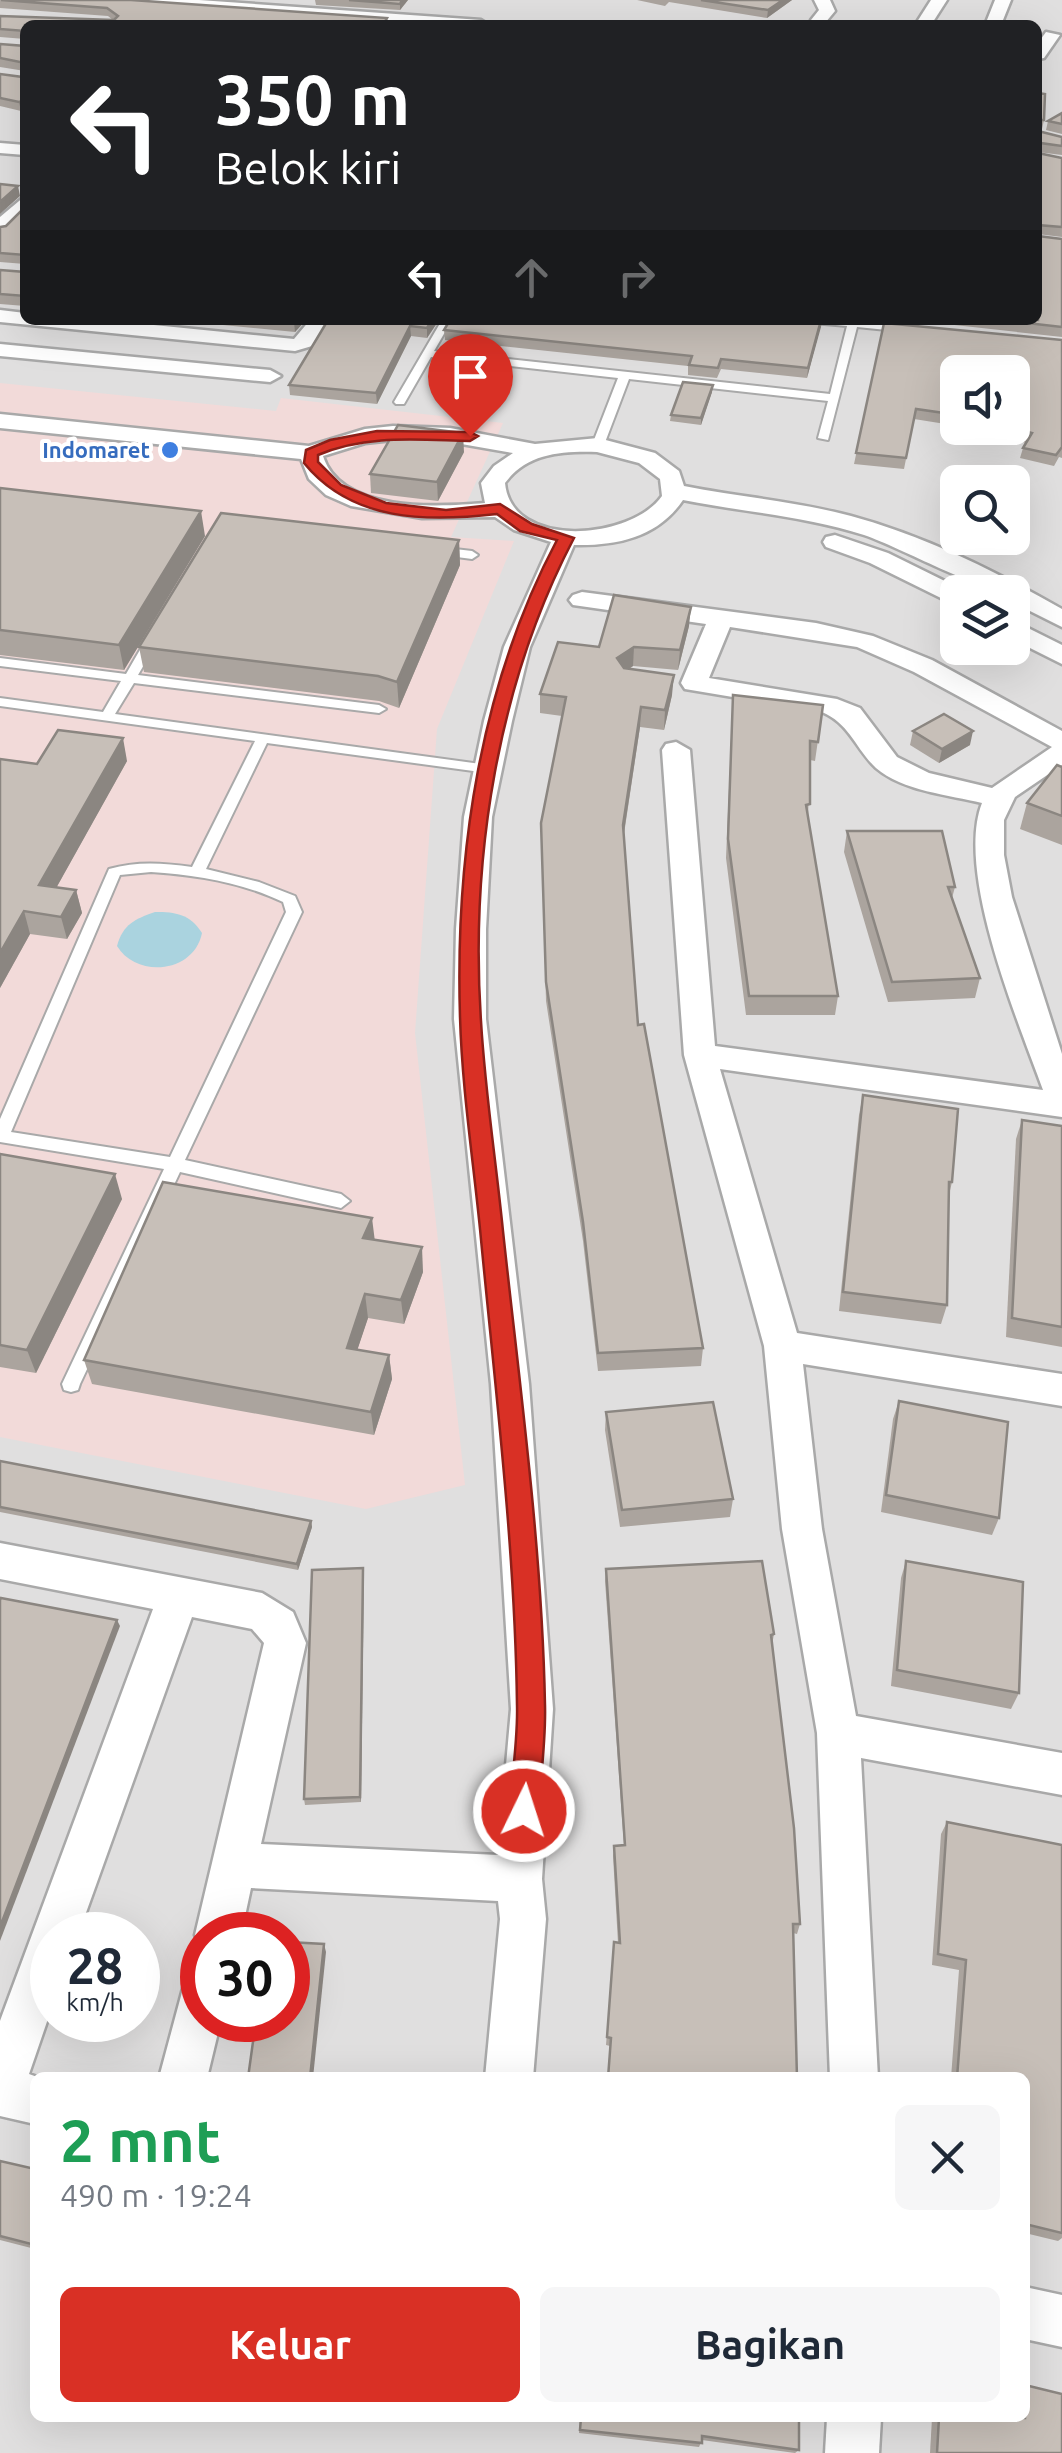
<!DOCTYPE html>
<html lang="id">
<head>
<meta charset="utf-8">
<style>
	:root { --surface:#fff; --page:#f6f6f7; --text:#1f2937; --muted:#747a83; --accent:#d93025 }
	body { margin:0; font-family:Ubuntu,sans-serif; background:var(--page); color:var(--text); height:100vh; display:flex; flex-direction:column; font-size:38px; white-space:nowrap }
	* { box-sizing:border-box; margin:0 }
	p { font-size:32px; color:var(--muted) }
	.icon { flex:none; width:55px; height:55px; fill:none; stroke:currentColor; stroke-width:2; stroke-linecap:round; stroke-linejoin:round }
	.map { position:relative; flex:1; overflow:hidden }
	.drawer { position:absolute; left:30px; top:2072px; width:1000px; height:350px; display:flex; flex-direction:column; background:var(--surface); border-radius:15px; box-shadow:0 10px 40px #0002 }
	.drawer>* { flex:none }
	.guide { position:absolute; left:20px; top:20px; width:1022px; height:305px; border-radius:15px; box-shadow:0 10px 40px #0002; background:#202124; color:#fff; overflow:hidden }
	.fabs { position:absolute; left:940px; top:355px; display:grid; gap:20px }
	.fabs a { display:grid; place-items:center; width:90px; height:90px; border-radius:15px; background:var(--surface); box-shadow:0 10px 40px #0002; font-size:50px }
	.speed { position:absolute; left:30px; top:1912px; display:flex; gap:20px; font-size:50px; font-weight:700; text-align:center }
	.speed>* { display:grid; place-content:center; width:130px; height:130px; border-radius:50%; background:var(--surface); box-shadow:0 10px 40px #0002; line-height:1 }
	.speed small { font-size:25px; font-weight:400 }
	.speed .limit { border:15px solid #d22; background:#fff; color:#111 }
	.pin { position:absolute; display:grid; place-items:center; width:85px; height:85px; color:#fff; margin:-102px -42px; border-radius:50% 50% 50% 0; rotate:-45deg; box-shadow:0 0 10px #0007 }
	.pin .icon { rotate:45deg }
	.me { position:absolute; width:110px; margin:-55px; rotate:4deg; stroke-linejoin:round; filter:drop-shadow(0 0 8px #0008) }
	.turn { display:flex; align-items:center; gap:35px; height:210px; padding:0 30px; font-size:45px }
	.turn .icon { width:130px; height:130px; stroke-width:2.5 }
	.turn b { display:block; font-size:70px; line-height:85px }
	.lanes { display:flex; align-items:center; height:95px; padding:0 30px; background:#0003; justify-content:center; gap:50px; direction:ltr }
	.lanes .off { opacity:.35 }
	.round { display:grid; place-items:center; flex:none; width:105px; height:105px; border-radius:15px; background:var(--page) }
	.summary { display:flex; align-items:center; justify-content:space-between; height:170px; padding:0 30px }
	h1 { font-size:60px; font-weight:700; line-height:75px; color:#1e9e55 }
	.button { display:flex; gap:20px; margin-top:auto; padding:20px 30px }
	.button a { flex:1; height:115px; border-radius:15px; background:var(--accent); color:#fff; font-size:40px; font-weight:700; line-height:115px; text-align:center }
	.button a+a { background:var(--page); color:var(--text) }
	.map>svg:first-child { display:block }
	.residential { fill:#e0dfdf; fill-rule:evenodd }
	.commercial { fill:#f2dad9 }
	.water { fill:#aad3df }
	.lines { fill:none; stroke-linecap:round; stroke-linejoin:round }
	.service-casing { stroke:#a9a9a9; stroke-width:4 }
	.minor-casing { stroke:#a9a9a9; stroke-width:5 }
	.service { fill:#fff; fill-rule:evenodd }
	.minor { fill:#fff; fill-rule:evenodd }
	.wall { fill:#aba49e }
	.shaded-wall { fill:#8b8681 }
	.building { fill:#c7bfb8; stroke:#8b8681; stroke-width:2.5 }
	.route { fill:#d93025; stroke:#8d1f18; stroke-width:2.5 }
	.shop-dot { fill:#3f7fe0; stroke:#fff; stroke-width:4 }
	.labels { text-anchor:middle; stroke-width:8; stroke-linejoin:round; paint-order:stroke }
	.far-shop-label { font-size:22px; font-weight:bold; fill:#366cbe; stroke:#fff; text-anchor:end }
</style>
</head>
<body>
<div class="map">
<svg width="1062" height="2453" viewBox="0 0 1062 2453">
	<rect width="100%" height="100%" fill="#f2efe9"/>
	<path class="residential" d="M0 0H1062V2453H0ZM25 25H1038V320H25ZM958 372H1012V428H958ZM958 482H1012V538H958ZM958 592H1012V648H958ZM52 1935H138V2020H52ZM202 1935H288V2020H202ZM35 2078H1025V2418H35Z"/>
	<path class="commercial" d="M0 383 276 411 281 398 503 423 451 537 514 541 437 729 415 1033 465 1485 366 1509 0 1437Z"/>
	<path class="water" d="M155 912C176 912 190 914 202 933 194 973 137 979 117 946 123 924 135 919 155 912Z"/>
	<g class="lines">
		<g class="service-casing">
			<g id="service">
				<path d="M442 320H452L434 351 830 394 847 326 813 323 808 320H846L907 326 912 329 907 332 857 327 828 440 818 438 828 401 629 379 604 445 598 448 592 445 618 378 431 357 404 404H396L394 402Z"/>
				<path d="M438 547 472 551 478 555 472 559 434 554V548Z"/>
				<path d="M153 635 159 639 138 675 379 705 386 709 379 713 134 683 115 714 488 765 495 769 488 773 267 743 206 869 259 882 295 896 302 912 185 1160 341 1194 350 1201 341 1208 180 1172 80 1384 78 1390 71 1392 64 1390 62 1384 164 1169 0 1142V1119L109 869C137 861 163 863 192 867L255 741 0 706V698L103 712 121 681 0 666V658L126 674 148 636ZM151 872C196 875 241 882 283 902L286 912 170 1157 11 1132 120 875Z"/>
			</g>
		</g>
		<g class="minor-casing">
			<g id="minor">
				<path d="M125 0H199L481 20 489 25H414L133 5Z"/>
				<path d="M814 0H830L835 11 825 23 811 20 819 10Z"/>
				<path d="M931 0H947L931 25H915Z"/>
				<path d="M995 0H1011L1001 25H985Z"/>
				<path d="M1046 32 1060 35 1044 58 1038 59V43Z"/>
				<path d="M0 143 25 145V155L0 153Z"/>
				<path d="M25 196V213L7 232 0 234V217Z"/>
				<path d="M0 310 25 313V320H104L294 339 310 320H331L312 346 295 351 0 322Z"/>
				<path d="M0 344 270 370 281 376 270 382 0 356Z"/>
				<path d="M0 414 309 446 365 429 393 426 450 428 535 444 598 438 655 453 679 471 684 486C739 497 796 501 851 516 925 536 995 571 1062 609V627L1012 602V592C980 592 902 548 864 535 805 516 743 512 683 500 658 537 618 546 574 545L530 647 512 721 492 817 486 929V1019L529 1384 553 1709 542 1879 546 1919 533 2078H485L500 1919 498 1901 251 1888 241 1935H202V1951L195 1935 264 1643 252 1629 192 1617 78 1935H52V2007L29 2074 40 2078H35V2124L0 2116V2021L153 1609 0 1579V1543L262 1593 293 1612 306 1643 261 1844 498 1855 511 1709 491 1384 454 1019 456 929 464 817 484 721 504 647 551 542 514 530 495 517 422 518 351 506 326 495 309 479 301 459 0 428ZM393 440 450 442 513 453 494 466 481 483 485 503C437 507 341 513 323 456L365 443ZM597 452 639 463 660 479 662 496C631 540 511 550 505 483 527 453 562 451 597 452Z"/>
				<path d="M835 535 888 553 967 592H958V604L949 602 870 563 826 547 823 542 826 537Z"/>
				<path d="M582 592 816 623 873 636 932 660 1062 731V765L1015 797 1004 820V855L1012 897 1062 1054V1117L720 1069 797 1333 1062 1374V1406L803 1364 822 1529 856 1716 1062 1753V1795L861 1758 878 2078H830L817 1733 782 1529 764 1346 684 1055 662 750 666 744 676 742 690 750 715 1046 1043 1090C1018 1021 955 872 982 803 950 795 902 791 876 768 855 748 850 724 822 712L685 689 681 683 706 624 573 605 569 600 573 595ZM730 627 857 647 914 672 1052 747 992 788 929 773 897 757 860 708 837 699 709 678Z"/>
				<path d="M1012 620 1062 645V664L1012 639Z"/>
				<path d="M202 1974V2020H221L207 2078H159L185 1981Z"/>
				<path d="M1025 2287 1062 2295V2347L1025 2339Z"/>
				<path d="M827 2418H881L879 2453H825Z"/>
			</g>
		</g>
		<use href="#service" class="service"/>
		<use href="#minor" class="minor"/>
	</g>
	<g class="wall">
		<path d="M0 0 387 18 388 25H25V39L0 37V16L113 20 108 16 0 8Z"/>
		<path d="M315 0H408L400 10 316 5Z"/>
		<path d="M637 0H792L767 18 669 2 665 6Z"/>
		<path d="M0 44 25 46V109L21 111 0 106V74L23 77 25 71 0 67Z"/>
		<path d="M1038 93 1044 120 1042 129H1038Z"/>
		<path d="M1062 113V134L1046 130 1048 121Z"/>
		<path d="M1038 131 1062 137V155L1038 152 1062 158V237L1038 234Z"/>
		<path d="M25 207V264L0 262V227L6 226Z"/>
		<path d="M1062 239V337L909 320H1038Z"/>
		<path d="M0 270 25 272V306L0 304Z"/>
		<path d="M172 320H306L295 332Z"/>
		<path d="M328 320H439L427 338 411 336 377 404 290 395 289 385Z"/>
		<path d="M822 320 807 378 721 369 717 378 688 375V366L445 340 444 330Z"/>
		<path d="M884 323 1062 340V458L1059 457 1054 466 1020 458 1023 448 1026 443 1019 441 1020 435 969 428H1012V372H958V426L914 419 904 469 854 464Z"/>
		<path d="M712 392 701 425 670 421 671 415Z"/>
		<path d="M464 452 438 501 371 493 370 474Z"/>
		<path d="M0 488 205 536 124 670 0 655Z"/>
		<path d="M459 540 460 565 399 708 379 701 144 672 139 647Z"/>
		<path d="M689 626 678 670 633 666 629 669 672 695 664 730 640 727 624 834 638 1025 703 1348 701 1366 598 1371 583 1241 546 1001 541 823 562 716 540 713V694L599 647Z"/>
		<path d="M733 695 823 705 815 761 810 760 808 818 838 996 835 1015H746L726 858Z"/>
		<path d="M913 731 970 745 939 763 910 745Z"/>
		<path d="M127 761 56 888 76 890 82 913 67 939 30 934 0 988 37 764Z"/>
		<path d="M1062 767V845L1020 829 1027 803Z"/>
		<path d="M847 831 955 887 952 898 980 978 975 998 888 1002 844 852Z"/>
		<path d="M863 1095 952 1182 949 1195 947 1305 941 1324 839 1311 859 1115Z"/>
		<path d="M1022 1120 1062 1126V1347L1006 1337 1016 1139Z"/>
		<path d="M0 1154 122 1199 36 1373 0 1367Z"/>
		<path d="M374 1239 423 1272 404 1324 368 1318 357 1350 389 1355 392 1379 374 1435 92 1384 84 1360Z"/>
		<path d="M899 1401 999 1518 992 1535 881 1512 893 1419Z"/>
		<path d="M606 1412 733 1499 730 1517 620 1527 605 1430Z"/>
		<path d="M0 1461 311 1521 312 1527 298 1570 0 1512Z"/>
		<path d="M906 1561 1019 1693 1011 1709 891 1686 901 1578Z"/>
		<path d="M363 1568 361 1802 305 1805 304 1799Z"/>
		<path d="M606 1569 774 1634 772 1645 800 1924 797 1934 793 1933 610 2046 606 2045 614 1942 618 1943 613 1856 614 1846H624L605 1581Z"/>
		<path d="M947 1822 1062 1845V2238L1058 2241 1025 2233V2078H951L959 1970 932 1965 941 1834Z"/>
		<path d="M0 2161 35 2169V2249L0 2240Z"/>
		<path d="M580 2418 799 2450 795 2453 702 2440 699 2447 579 2433Z"/>
		<path d="M932 2418H1025L1062 2453H930Z"/>
	</g>
	<g class="shaded-wall">
		<path d="M402 0H408L400 10V4Z"/>
		<path d="M783 0H792L767 18 768 10Z"/>
		<path d="M25 99V109L21 111 19 102Z"/>
		<path d="M18 186 20 196 0 214V202Z"/>
		<path d="M296 320H306L295 332 294 322Z"/>
		<path d="M432 320H439L427 338V328Z"/>
		<path d="M822 320 821 327 807 378 808 368Z"/>
		<path d="M410 326 411 336 377 404 376 393Z"/>
		<path d="M713 385 712 392 701 425V418Z"/>
		<path d="M463 433 464 452 438 501 437 482Z"/>
		<path d="M201 511 205 536 124 670 119 645Z"/>
		<path d="M459 540 460 565 399 708 397 682Z"/>
		<path d="M691 607 689 626 678 670 680 650Z"/>
		<path d="M634 647 633 666 616 677 617 658Z"/>
		<path d="M674 675 672 695 664 730 665 710Z"/>
		<path d="M641 707 640 727 622 845 623 825Z"/>
		<path d="M973 731 970 745 939 763 942 749Z"/>
		<path d="M123 738 127 761 45 908 39 885Z"/>
		<path d="M76 890 82 913 67 939 61 917Z"/>
		<path d="M24 911 30 934 0 988V953Z"/>
		<path d="M115 1174 122 1199 36 1373 27 1350Z"/>
		<path d="M372 1218 375 1242 363 1238Z"/>
		<path d="M422 1247 423 1272 404 1324 401 1300Z"/>
		<path d="M365 1294 368 1318 350 1372 347 1348Z"/>
		<path d="M389 1355 392 1379 374 1435 371 1412Z"/>
		<path d="M311 1521 312 1527 298 1570 297 1564Z"/>
		<path d="M363 1568 364 1574 361 1802 360 1797Z"/>
		<path d="M117 1620 120 1626 0 1941V1927Z"/>
		<path d="M324 1944 326 1952 313 2078H310Z"/>
	</g>
	<g class="building">
		<path d="M1 0H131L387 18 383 25H25V31L0 29V16L114 20 118 16 107 8Z"/>
		<path d="M349 0H402L400 4Z"/>
		<path d="M701 0H783L768 10Z"/>
		<path d="M0 44 25 46V63L0 58Z"/>
		<path d="M25 70V99L19 102 0 98V74L23 77Z"/>
		<path d="M1038 93 1045 94 1044 120H1038Z"/>
		<path d="M1062 113V124L1048 121Z"/>
		<path d="M1038 131 1062 137V146L1040 143 1038 149Z"/>
		<path d="M1038 153 1062 158V227L1038 225Z"/>
		<path d="M0 184 18 186 0 202Z"/>
		<path d="M25 207V255L0 253V227L6 226Z"/>
		<path d="M1038 236 1062 239V327L1000 320H1038Z"/>
		<path d="M0 270 25 272V296L0 294Z"/>
		<path d="M328 320H432L427 328 410 326 376 393 289 385Z"/>
		<path d="M450 320H821L808 368 721 359 718 368 689 365 692 356 444 330Z"/>
		<path d="M884 323 1062 340V447L1056 455 1023 448 1032 433 1021 430 1026 425 1012 423V372H958V415L916 409 906 458 856 453Z"/>
		<path d="M683 382 713 385 701 418 671 415Z"/>
		<path d="M398 425 463 433 437 482 370 474Z"/>
		<path d="M0 488 201 511 119 645 0 630Z"/>
		<path d="M221 513 459 540 397 682 378 676 139 647Z"/>
		<path d="M614 595 691 607 680 650 634 647 617 658 624 668 674 675 665 710 641 707 623 825 638 1025 644 1024 703 1348 598 1353 583 1222 546 982 541 823 566 697 540 694 558 642 599 647Z"/>
		<path d="M733 695 823 705 818 742 810 741V804L806 805 838 996H749L728 839Z"/>
		<path d="M944 714 973 731 942 749 913 731Z"/>
		<path d="M58 730 123 738 39 885 76 890 61 917 24 911 0 953V759L37 764Z"/>
		<path d="M1057 765 1062 767V816L1027 803Z"/>
		<path d="M847 831H942L955 887H948L980 978 892 982Z"/>
		<path d="M863 1095 958 1109 952 1182H949L947 1305 843 1292Z"/>
		<path d="M1022 1120 1062 1126V1327L1012 1318Z"/>
		<path d="M0 1154 115 1174 27 1350 0 1345Z"/>
		<path d="M163 1182 372 1218 363 1238 422 1247 401 1300 365 1294 347 1348 389 1355 371 1412 84 1360Z"/>
		<path d="M899 1401 1008 1422 999 1518 886 1495Z"/>
		<path d="M713 1402 733 1499 622 1510 606 1412Z"/>
		<path d="M0 1461 311 1521 297 1564 0 1507Z"/>
		<path d="M762 1561 774 1634 771 1635 794 1828 800 1924H793L797 2078H608L611 2038 607 2037 614 1942 620 1943 614 1846 625 1845 606 1569Z"/>
		<path d="M906 1561 1023 1582 1019 1693 897 1670Z"/>
		<path d="M363 1568 360 1797 304 1799 312 1570Z"/>
		<path d="M1 1598 117 1620 0 1927V1600Z"/>
		<path d="M947 1822 1062 1845V2233L1025 2224V2078H957L966 1960 938 1954Z"/>
		<path d="M288 1942 324 1944 310 2078H248L256 2020H288Z"/>
		<path d="M0 2161 35 2169V2245L0 2236Z"/>
		<path d="M1025 2385 1062 2394V2453H937L939 2418H1025Z"/>
		<path d="M581 2418H799V2450L702 2436V2443L580 2430Z"/>
	</g>
	<path class="route" d="M377 431 470 432 478 436 470 441C419 440 367 434 318 455V462L341 485 386 503 446 510 500 504 532 524 574 538C498 683 470 857 481 1021 485 1091 496 1161 503 1231 520 1389 542 1547 545 1705 546 1740 541 1776 538 1811L534 1821 524 1825 514 1821 509 1811C512 1776 518 1740 517 1705 515 1546 495 1387 480 1229 473 1159 462 1088 460 1017 455 854 480 685 557 540L520 531 497 514C427 522 352 522 304 463L306 450 330 440Z"/>
	<circle class="shop-dot" cx="170" cy="450" r="10"/>
	<g class="labels">
		<g class="far-shop-label">
			<text x="150" y="458">Indomaret</text>
		</g>
	</g>
</svg>
<div class="fabs">
<a><svg class="icon" aria-label="sound" viewBox="0 0 24 24"><path d="M4 9h4l5-4v14l-5-4H4zM17 9q2 3 0 6"/></svg></a>
<a><svg class="icon" aria-label="search" viewBox="0 0 24 24"><circle cx="10" cy="10" r="6"/><path d="M15 15l6 6"/></svg></a>
<a><svg class="icon" aria-label="layers" viewBox="0 0 24 24"><path d="M12 4l9 5-9 5-9-5zM3 14l9 5 9-5"/></svg></a>
</div>
<div class="speed"><div>28<small>km/h</small></div><div class="limit">30</div></div>
<div class="pin" style="left:470px;top:436px;background:#d93025"><svg class="icon" aria-label="arrive" viewBox="0 0 24 24"><path d="M6 21V4h12l-3 4 3 4H6"/></svg></div>
<svg class="me" style="left:524px;top:1811px" viewBox="-20 -20 40 40"><circle r="17" fill="#d93025" stroke="#fff" stroke-width="3"/><path d="M0-11L8 9 0 5-8 9z" fill="#fff"/></svg>
<div class="guide">
<div class="turn"><svg class="icon" aria-label="left" viewBox="0 0 24 24"><path d="M17 20v-9H6M10 6l-5 5 5 5"/></svg><div><b>350 m</b>Belok kiri</div></div>
<div class="lanes"><svg class="icon" aria-label="left" viewBox="0 0 24 24"><path d="M17 20v-9H6M10 6l-5 5 5 5"/></svg><svg class="icon off" aria-label="ahead" viewBox="0 0 24 24"><path d="M12 20V5M6 11l6-6 6 6"/></svg><svg class="icon off" aria-label="right" viewBox="0 0 24 24"><path d="M7 20v-9h11M14 6l5 5-5 5"/></svg></div>
</div>
<section class="drawer">
<div class="summary"><div><h1>2 mnt</h1><p>490 m · 19:24</p></div><a class="round"><svg class="icon" aria-label="close" viewBox="0 0 24 24"><path d="M6 6l12 12M18 6L6 18"/></svg></a></div>
<div class="button"><a>Keluar</a><a>Bagikan</a></div>
</section>
</div>
</body>
</html>
